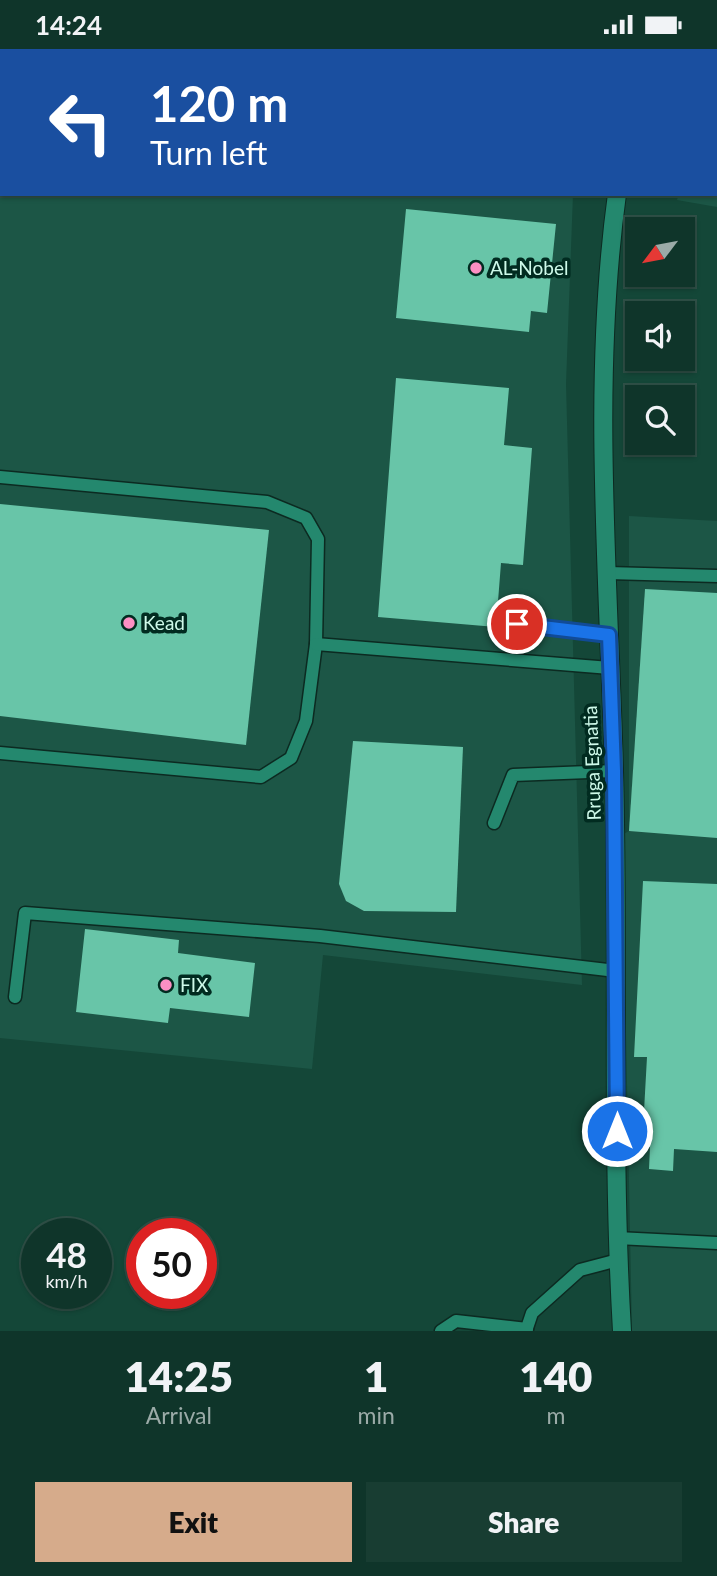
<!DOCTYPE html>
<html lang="en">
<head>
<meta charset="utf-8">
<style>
	:root { --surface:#0f352a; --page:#183d32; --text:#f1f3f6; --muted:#9baba8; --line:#2f5047; --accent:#d6ab8b }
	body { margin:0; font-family:Lato,sans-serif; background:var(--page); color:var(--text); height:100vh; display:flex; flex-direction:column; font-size:26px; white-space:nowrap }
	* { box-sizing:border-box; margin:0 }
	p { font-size:23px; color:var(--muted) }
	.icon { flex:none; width:38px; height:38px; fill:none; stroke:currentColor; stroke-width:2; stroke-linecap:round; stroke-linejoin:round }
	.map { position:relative; height:1282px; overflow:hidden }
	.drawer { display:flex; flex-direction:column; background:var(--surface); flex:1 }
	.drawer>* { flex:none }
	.guide { position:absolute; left:0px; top:0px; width:718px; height:147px; box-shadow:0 2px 5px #0004,0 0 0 2px var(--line); background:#1a4fa0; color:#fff; overflow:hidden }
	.needle { width:46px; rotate:238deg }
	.controls { position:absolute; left:625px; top:168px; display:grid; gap:14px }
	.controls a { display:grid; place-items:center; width:70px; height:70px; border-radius:0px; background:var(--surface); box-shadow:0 2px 5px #0004,0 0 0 2px var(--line); font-size:35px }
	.speed { position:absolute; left:21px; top:1169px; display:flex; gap:14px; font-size:35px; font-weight:700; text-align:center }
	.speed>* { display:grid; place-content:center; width:91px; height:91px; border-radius:50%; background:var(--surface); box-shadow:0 2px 5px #0004,0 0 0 2px var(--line); line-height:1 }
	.speed small { font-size:18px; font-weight:400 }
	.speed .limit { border:10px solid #d22; background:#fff; color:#111 }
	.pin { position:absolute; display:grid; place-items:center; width:60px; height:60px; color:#fff; margin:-30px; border:4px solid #fff; border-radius:50%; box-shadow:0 2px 7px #0007 }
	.me { position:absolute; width:77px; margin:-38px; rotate:0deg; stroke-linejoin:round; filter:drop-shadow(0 0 5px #0008) }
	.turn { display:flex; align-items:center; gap:24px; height:147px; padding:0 35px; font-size:32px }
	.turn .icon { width:91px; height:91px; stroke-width:2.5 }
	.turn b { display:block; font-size:49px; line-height:60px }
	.eta { display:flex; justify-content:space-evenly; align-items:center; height:119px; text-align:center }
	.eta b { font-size:42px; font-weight:800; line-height:49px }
	.cta { display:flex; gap:14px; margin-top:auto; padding:14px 35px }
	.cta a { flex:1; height:80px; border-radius:0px; background:var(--accent); color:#111; font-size:28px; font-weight:800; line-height:80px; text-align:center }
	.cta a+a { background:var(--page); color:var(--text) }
	.status { display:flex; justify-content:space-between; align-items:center; height:49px; padding:0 35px; background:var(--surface); direction:ltr }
	.status svg { height:19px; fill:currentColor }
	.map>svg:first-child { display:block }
	.built { fill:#1c5646 }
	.building { fill:#68c5a8 }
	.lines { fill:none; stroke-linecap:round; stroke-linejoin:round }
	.service-casing { stroke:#0c2a21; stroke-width:15 }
	.secondary-casing { stroke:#0c2a21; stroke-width:20 }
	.service { stroke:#24886e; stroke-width:12 }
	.secondary { stroke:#24886e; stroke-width:18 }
	.route-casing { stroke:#114b97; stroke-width:18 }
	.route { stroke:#1a73e8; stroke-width:12 }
	.poi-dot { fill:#fc8fc3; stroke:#012b20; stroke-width:2.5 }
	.labels { text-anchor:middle; stroke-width:7; stroke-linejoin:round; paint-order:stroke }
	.poi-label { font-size:19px; fill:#cef9e9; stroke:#012b20; text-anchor:start }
	.street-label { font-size:19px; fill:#cef9e9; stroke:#012b20 }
</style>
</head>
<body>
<div class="status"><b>14:24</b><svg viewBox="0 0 49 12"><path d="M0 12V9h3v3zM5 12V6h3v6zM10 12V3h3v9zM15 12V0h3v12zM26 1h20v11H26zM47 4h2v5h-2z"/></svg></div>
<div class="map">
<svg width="717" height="1282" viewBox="0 0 717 1282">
	<rect width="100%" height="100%" fill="#144738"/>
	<g class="built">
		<path d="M0 0H589L2 2V145H573L566 335 582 936 323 906 312 1020 0 989Z"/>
		<path d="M696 0H717V158L677 151 679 145H716V2H696Z"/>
		<path d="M629 467 717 472V1282H632L622 786 629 782Z"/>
	</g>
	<g class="building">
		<path d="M406 160 556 175 547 264 531 262 529 283 396 269Z"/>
		<path d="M396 329 509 339 504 396 532 399 523 516 501 514 496 578 378 568Z"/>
		<path d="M0 455 269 481 246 696 0 667Z"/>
		<path d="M645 540 717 544V789L629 782Z"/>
		<path d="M353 692 463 698 456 863 364 862 346 852 339 835Z"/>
		<path d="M643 832 717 835V1103L674 1100 673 1122 649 1120 650 1098H642L647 1008H634Z"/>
		<path d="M85 880 179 891 178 904 255 914 249 968 170 959 168 974 76 963Z"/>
	</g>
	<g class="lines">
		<g class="service-casing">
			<g id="service">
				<path d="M260 0 271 2"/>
				<path d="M504 2V0"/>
				<path d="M716 115 717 106"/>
				<path d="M716 132H717"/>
				<path d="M0 428 267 453 306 469 318 490 316 595 306 672 291 709 261 728 0 704"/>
				<path d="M608 524 717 527"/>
				<path d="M517 575 609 586"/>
				<path d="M316 595 610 619"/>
				<path d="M494 774 513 726 614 722"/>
				<path d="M15 948 25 864 320 887 616 922"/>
				<path d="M617 1189 717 1194"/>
				<path d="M441 1282 456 1272 527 1280"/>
				<path d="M526 1282 532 1264 580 1221 618 1211"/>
			</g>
		</g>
		<g class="secondary-casing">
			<g id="secondary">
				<path d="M636 2V0"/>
				<path d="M617 145C591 334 609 532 614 722 619 909 611 1096 622 1282"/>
			</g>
		</g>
		<use href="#service" class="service"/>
		<use href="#secondary" class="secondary"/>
	</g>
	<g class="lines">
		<g class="route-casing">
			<path id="route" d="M517 575 609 586 614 722 617 1082"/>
		</g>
		<use href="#route" class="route"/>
	</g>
	<g class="poi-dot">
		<circle cx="476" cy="219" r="7"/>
		<circle cx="129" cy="574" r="7"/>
		<circle cx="166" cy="936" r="7"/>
	</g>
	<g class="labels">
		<g class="poi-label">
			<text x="490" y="226">AL-Nobel</text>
			<text x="143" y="581">Kead</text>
			<text x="180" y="943">FIX</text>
		</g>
		<g class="street-label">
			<text transform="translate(592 714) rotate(-92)" y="7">Rruga Egnatia</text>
		</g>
	</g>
</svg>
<div class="controls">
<a><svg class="needle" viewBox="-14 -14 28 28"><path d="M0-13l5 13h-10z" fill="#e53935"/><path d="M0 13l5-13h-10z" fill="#9baba8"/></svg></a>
<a><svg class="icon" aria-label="sound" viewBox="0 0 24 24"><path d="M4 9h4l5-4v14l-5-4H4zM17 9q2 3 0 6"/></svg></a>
<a><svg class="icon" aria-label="search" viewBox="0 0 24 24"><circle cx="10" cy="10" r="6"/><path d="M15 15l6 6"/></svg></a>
</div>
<div class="speed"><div>48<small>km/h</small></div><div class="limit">50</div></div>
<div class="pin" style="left:517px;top:575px;background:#d93025"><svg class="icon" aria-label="arrive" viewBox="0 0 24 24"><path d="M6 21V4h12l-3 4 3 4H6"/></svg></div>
<svg class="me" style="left:617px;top:1082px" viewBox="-20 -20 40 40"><circle r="17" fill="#1a73e8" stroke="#fff" stroke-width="3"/><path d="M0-11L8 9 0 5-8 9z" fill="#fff"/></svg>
<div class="guide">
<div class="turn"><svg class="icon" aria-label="left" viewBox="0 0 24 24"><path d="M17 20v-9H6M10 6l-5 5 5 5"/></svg><div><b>120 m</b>Turn left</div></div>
</div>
</div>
<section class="drawer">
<div class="eta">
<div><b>14:25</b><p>Arrival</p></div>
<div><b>1</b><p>min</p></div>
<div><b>140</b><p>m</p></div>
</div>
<div class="cta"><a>Exit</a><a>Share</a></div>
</section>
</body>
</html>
